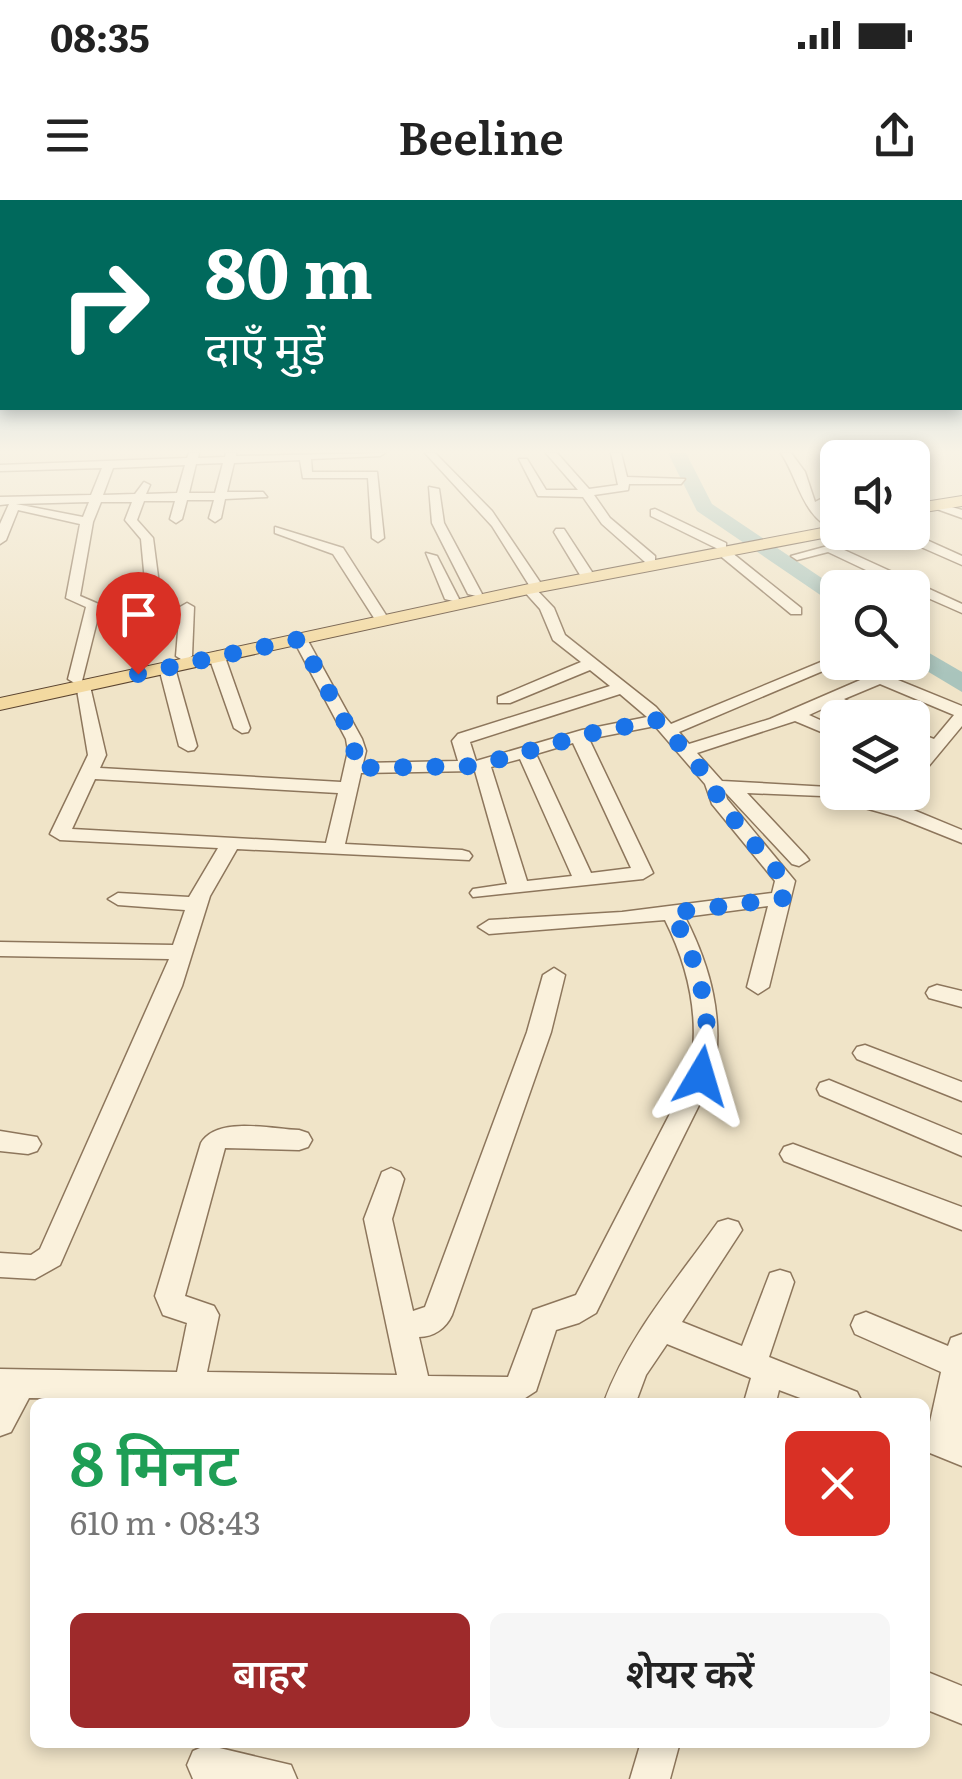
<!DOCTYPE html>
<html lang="hi">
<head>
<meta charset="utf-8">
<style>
	:root { --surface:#fff; --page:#f6f6f6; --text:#222; --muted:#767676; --accent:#9e2a2b }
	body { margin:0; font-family:Literata,"Noto Sans Devanagari",serif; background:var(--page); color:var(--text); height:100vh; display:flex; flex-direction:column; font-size:38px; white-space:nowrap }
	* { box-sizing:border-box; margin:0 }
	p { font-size:32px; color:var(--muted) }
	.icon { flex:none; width:55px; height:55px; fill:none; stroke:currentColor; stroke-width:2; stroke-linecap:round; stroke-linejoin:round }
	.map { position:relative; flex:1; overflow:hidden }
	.details { position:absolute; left:30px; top:1198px; width:900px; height:350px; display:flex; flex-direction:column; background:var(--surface); border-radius:15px; box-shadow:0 5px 15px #0003 }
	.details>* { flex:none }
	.top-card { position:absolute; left:0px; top:0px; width:962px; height:210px; box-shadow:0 5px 15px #0003; background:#00695c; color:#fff; overflow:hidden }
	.fabs { position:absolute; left:820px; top:240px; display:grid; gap:20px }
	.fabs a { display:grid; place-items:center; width:110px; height:110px; border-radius:15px; background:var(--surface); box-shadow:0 5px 15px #0003; font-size:50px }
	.pin { position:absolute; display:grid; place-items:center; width:85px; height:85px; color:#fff; margin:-102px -42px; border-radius:50% 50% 50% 0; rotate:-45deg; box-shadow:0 0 10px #0007 }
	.pin .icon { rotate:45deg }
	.me { position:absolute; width:110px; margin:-55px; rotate:7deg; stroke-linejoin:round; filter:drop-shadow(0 0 8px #0008) }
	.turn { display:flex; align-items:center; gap:35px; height:210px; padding:0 40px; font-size:45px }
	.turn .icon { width:130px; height:130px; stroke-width:2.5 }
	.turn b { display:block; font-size:70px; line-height:85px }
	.round { display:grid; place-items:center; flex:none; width:105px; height:105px; border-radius:15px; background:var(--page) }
	.headline { display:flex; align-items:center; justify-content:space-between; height:170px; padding:0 40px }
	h1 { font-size:60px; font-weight:600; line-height:75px; color:#1e9e55 }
	.primary-button { display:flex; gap:20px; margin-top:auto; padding:20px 40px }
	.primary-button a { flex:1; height:115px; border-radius:15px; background:var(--accent); color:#fff; font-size:40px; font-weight:600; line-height:115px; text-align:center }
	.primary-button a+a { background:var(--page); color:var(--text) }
	.status { display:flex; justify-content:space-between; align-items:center; height:70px; padding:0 50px; background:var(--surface); direction:ltr }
	.status svg { height:28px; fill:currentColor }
	header { display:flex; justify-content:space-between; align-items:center; height:130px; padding:0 40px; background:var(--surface); font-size:45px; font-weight:600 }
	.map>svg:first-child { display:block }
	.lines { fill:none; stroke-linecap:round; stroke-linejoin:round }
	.river { fill:#a9c4bc; fill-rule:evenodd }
	.minor-casing { stroke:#8d765c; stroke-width:3 }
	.major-casing { stroke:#5b4430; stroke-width:2 }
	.minor { fill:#faf1dc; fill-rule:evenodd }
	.major { fill:#f3d9a0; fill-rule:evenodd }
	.route { stroke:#1a73e8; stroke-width:18; stroke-dasharray:0 32.4 }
</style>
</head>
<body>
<div class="status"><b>08:35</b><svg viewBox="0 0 49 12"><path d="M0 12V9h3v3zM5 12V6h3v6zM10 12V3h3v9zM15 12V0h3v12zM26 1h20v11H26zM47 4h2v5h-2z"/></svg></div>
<header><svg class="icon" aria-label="menu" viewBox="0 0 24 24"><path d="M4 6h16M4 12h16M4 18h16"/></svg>Beeline<svg class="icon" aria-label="share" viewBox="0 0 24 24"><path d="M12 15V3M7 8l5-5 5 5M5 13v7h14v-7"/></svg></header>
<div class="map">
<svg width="962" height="1579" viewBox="0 0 962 1579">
	<rect width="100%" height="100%" fill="#f0e4c8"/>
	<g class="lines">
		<g class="river">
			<path d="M668 253H686L712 304 838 389V407L697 311Z"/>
			<path d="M912 443 962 472V492L912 462Z"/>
		</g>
		<g class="minor-casing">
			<g id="minor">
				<path d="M189 253H199L198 258 225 257 226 253H236V256L385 253 380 256 311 259 312 272H377L384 338 378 342 372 338 368 278H303L300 260 234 263 227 292H263L267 297 225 299 221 318 215 322 209 318 214 300H187L182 319 176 323 170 319 175 301H144L137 320 153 338 160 392 153 396 146 392 141 339 125 320 132 302H101L93 322 80 396 101 405 82 481 90 486 106 555 100 568 341 582 348 551 346 539 293 439 300 435 307 439 362 539 366 551 363 563 458 561 452 541 458 534 610 486 590 470 510 503H498V497L581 462 553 440 540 409 522 389 529 385 492 326 425 253H435L492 311 540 382 533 386 554 408 565 435 656 507 671 524 833 457 838 456V462H844L679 532 689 544 770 519 902 462H912L916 457 921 459V465L893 478 962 506V526L918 579 912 580V563L926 548 912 542V531L934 539 954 515 880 484 844 499 880 518H858L831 505 809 515 838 528V539L795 521 697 553 722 581 829 587 838 592 911 609 962 630V643L897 617 822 596 747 593 806 656 809 660 799 666 792 664 725 592 727 599 795 681 769 787 758 794 747 787 768 706 685 717C711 768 725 820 713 877L596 1113 579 1123 556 1130 536 1191 519 1202 29 1198 11 1232 0 1236V1169L177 1172 187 1123 163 1115 155 1096 201 943C217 916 271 929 299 930L308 933 312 940 308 947 299 950 225 948 185 1096 214 1106 219 1115 207 1172 397 1175 364 1019 382 972 391 968 400 972 404 979 392 1019 413 1111 425 1107 527 832 543 775 554 768 565 775 551 832 452 1115C446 1128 434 1137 419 1137L428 1176 508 1177 533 1110 576 1095 689 877C701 822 690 770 665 720L489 734 478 727 489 720 622 712 772 693 775 681 712 604 705 584 655 526 589 539 653 673 643 679 473 697 470 693 473 689 507 684 475 571 361 573 345 644 462 650 469 652 472 656 469 660 237 649 210 696 182 786 60 1065 35 1079 0 1077V1053L31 1055 40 1049 169 759 0 756V742L173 745 185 710 118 705 108 699 118 693 189 697 218 648 60 640 50 634 88 555 76 484 68 479 86 407 66 398 80 324 18 310 6 340 0 344V324L9 304 0 305V297L91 295 102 268 0 271V265L187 258ZM223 263 215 293H189L196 264ZM185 265 177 293 146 294 150 285 144 282 135 294 103 295 113 268ZM89 302 83 317 16 304ZM620 494 647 517 582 530 476 561 470 542ZM573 543 631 668 591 673 536 554ZM520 559 572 676 527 681 491 567ZM95 579 338 593 326 643 72 629Z"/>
				<path d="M546 253H557L589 289 618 285 611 253H621L627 277 685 279 681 284H629L628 290 594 295 610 318 655 356V362H645L602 324 583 297 538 296 519 259H527L546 290H578Z"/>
				<path d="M781 253H791L805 272 815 302 838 290V298L820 309 838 323 839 332C802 319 800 282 781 253Z"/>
				<path d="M429 287 439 289 444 323 482 394 480 397 468 394 432 323Z"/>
				<path d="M934 302 962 310V318L934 308Z"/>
				<path d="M655 309 726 343V348L801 408V414H791L718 354V349L651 316V310Z"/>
				<path d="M275 327 343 348 386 415 384 418H374L333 354 275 333Z"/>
				<path d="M556 329H564L592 372 590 375H580L554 332Z"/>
				<path d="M879 332H909L962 356V365L896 336 842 349 962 404V413L912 391V388H904L828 352 797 360 791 356Z"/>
				<path d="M426 353 437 356 459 399 457 402 445 399Z"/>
				<path d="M187 403 194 407 192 456 184 461 176 456 180 407Z"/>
				<path d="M217 452 225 457 250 528 248 532 242 533 234 528 209 457Z"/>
				<path d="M167 463 175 468 197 546 194 550 188 551 179 546 159 468Z"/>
				<path d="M937 785 962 791V807L929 798 926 793 929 788Z"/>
				<path d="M865 845 962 882V901L857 859 853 853 857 847Z"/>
				<path d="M829 880 962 935V956L820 895 817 889 820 883Z"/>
				<path d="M0 931 37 937 41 944 37 951 28 954 0 951Z"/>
				<path d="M793 944 962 1007V1030L784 961 780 954 784 947Z"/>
				<path d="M728 1019 738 1022 742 1030 682 1122 742 1146 770 1073 780 1070 790 1073 794 1082 769 1157 857 1192 862 1202H811L779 1190 776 1202H744L751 1178 667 1144 646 1175 636 1202H604C628 1136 677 1080 718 1022Z"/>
				<path d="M866 1112 948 1146 951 1138 962 1134V1266L925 1251V1220L930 1222 941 1172 855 1134 851 1125 855 1116Z"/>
				<path d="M925 1471 962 1486V1524L925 1509Z"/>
				<path d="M641 1542H680L670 1579H630Z"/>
				<path d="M207 1545 291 1565 297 1579H193L187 1565 193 1551Z"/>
			</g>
		</g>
		<g class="major-casing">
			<g id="major">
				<path d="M962 296V306L912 314V304Z"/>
				<path d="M838 325V332L844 334 529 394 0 510V498L529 384Z"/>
			</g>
		</g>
		<use href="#minor" class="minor"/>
		<use href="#major" class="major"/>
	</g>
	<linearGradient id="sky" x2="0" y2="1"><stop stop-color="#8fbad6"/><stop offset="0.53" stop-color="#f8f3e6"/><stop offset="1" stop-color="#f8f3e6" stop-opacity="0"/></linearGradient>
	<rect width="962" height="474" fill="url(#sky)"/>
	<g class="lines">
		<path class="route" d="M138 474 300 439 354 539 355 568 476 566 588 534 658 520 714 584 718 600 785 681 784 698 672 713C698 761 717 823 701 876"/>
	</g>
</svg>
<div class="fabs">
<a><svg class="icon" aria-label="sound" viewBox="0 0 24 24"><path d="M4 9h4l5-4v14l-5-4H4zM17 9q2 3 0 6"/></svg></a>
<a><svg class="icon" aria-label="search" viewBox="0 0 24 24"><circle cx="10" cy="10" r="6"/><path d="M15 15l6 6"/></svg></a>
<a><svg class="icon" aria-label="layers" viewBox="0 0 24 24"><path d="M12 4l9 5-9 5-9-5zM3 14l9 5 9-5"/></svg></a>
</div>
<div class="pin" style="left:138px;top:474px;background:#d93025"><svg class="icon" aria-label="arrive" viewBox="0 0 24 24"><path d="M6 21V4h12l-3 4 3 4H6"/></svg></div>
<svg class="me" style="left:701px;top:876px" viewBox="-20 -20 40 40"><path d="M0-17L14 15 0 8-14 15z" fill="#1a73e8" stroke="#fff" stroke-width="4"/></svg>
<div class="top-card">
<div class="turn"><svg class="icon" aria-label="right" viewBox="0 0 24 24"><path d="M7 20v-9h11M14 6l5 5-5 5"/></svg><div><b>80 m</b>दाएँ मुड़ें</div></div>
</div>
<section class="details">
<div class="headline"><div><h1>8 मिनट</h1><p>610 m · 08:43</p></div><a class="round" style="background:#d93025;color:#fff"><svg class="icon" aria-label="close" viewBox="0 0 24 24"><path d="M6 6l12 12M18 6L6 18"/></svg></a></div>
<div class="primary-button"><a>बाहर</a><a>शेयर करें</a></div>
</section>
</div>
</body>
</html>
